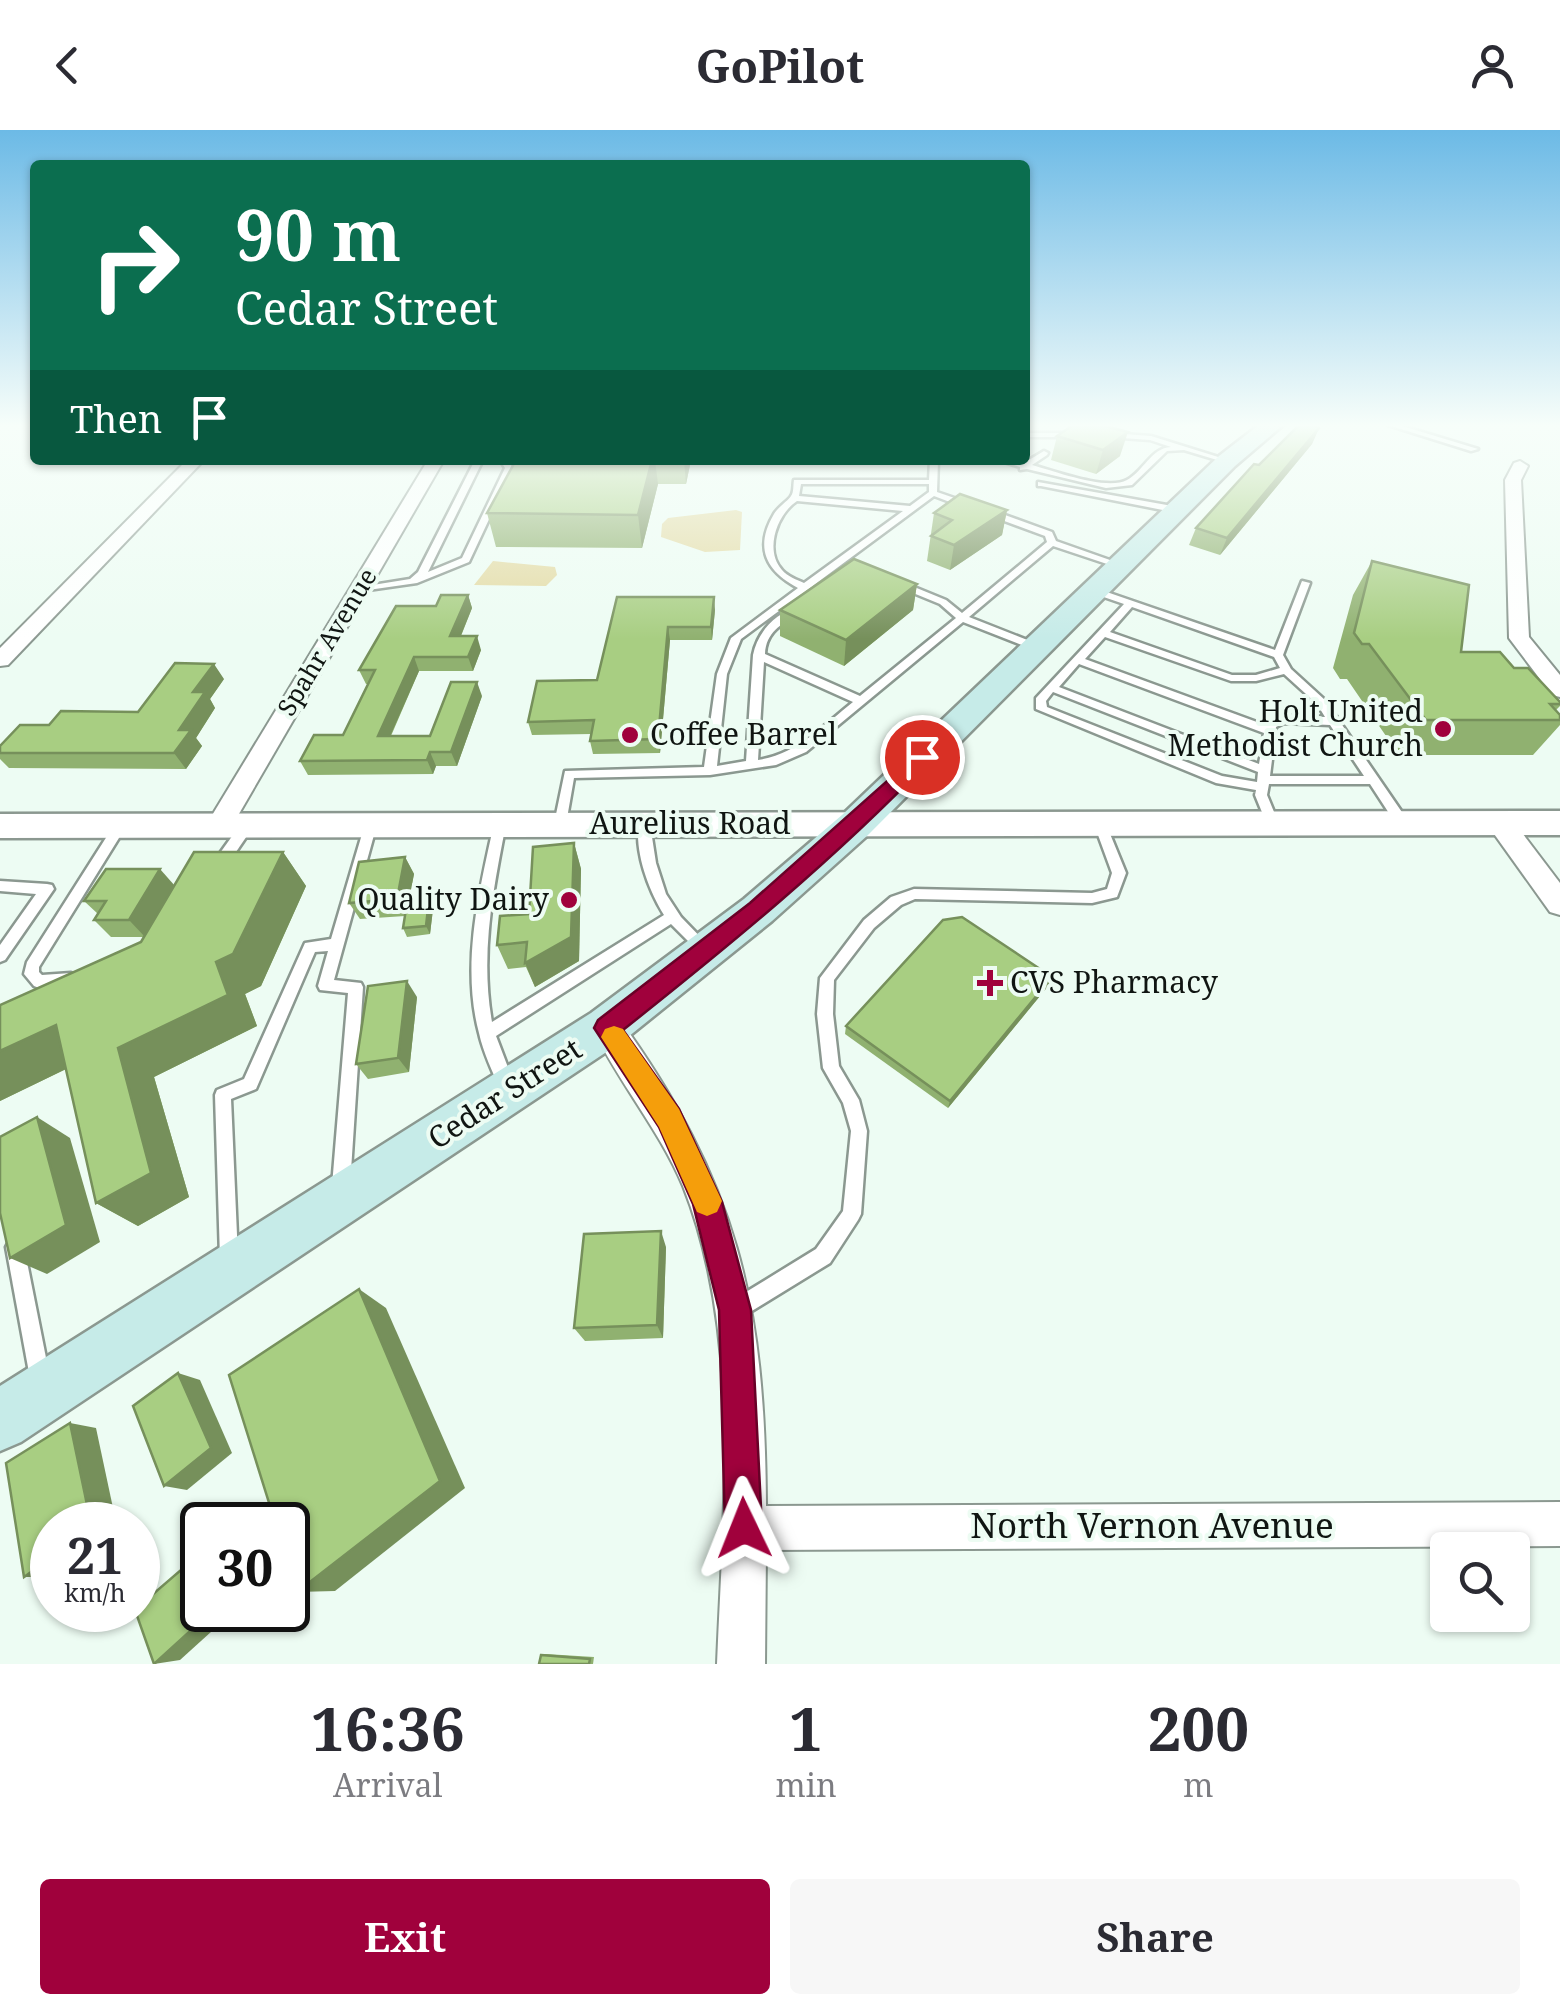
<!DOCTYPE html>
<html lang="en">
<head>
<meta charset="utf-8">
<style>
	:root { --surface:#fff; --page:#f7f7f7; --text:#2b2b33; --muted:#7c7c81; --accent:#a0013c }
	body { margin:0; font-family:"Noto Serif",serif; background:var(--page); color:var(--text); height:100vh; display:flex; flex-direction:column; font-size:38px; white-space:nowrap }
	* { box-sizing:border-box; margin:0 }
	p { font-size:32px; color:var(--muted) }
	.icon { flex:none; width:55px; height:55px; fill:none; stroke:currentColor; stroke-width:2; stroke-linecap:round; stroke-linejoin:round }
	.map { position:relative; height:1534px; overflow:hidden }
	.details { display:flex; flex-direction:column; background:var(--surface); flex:1 }
	.details>* { flex:none }
	.guide { position:absolute; left:30px; top:30px; width:1000px; height:305px; border-radius:10px; box-shadow:0 2px 8px #0004; background:#0b6e4f; color:#fff; overflow:hidden }
	.controls { position:absolute; left:1430px; top:1402px; display:grid; gap:20px }
	.controls a { display:grid; place-items:center; width:100px; height:100px; border-radius:10px; background:var(--surface); box-shadow:0 2px 8px #0004; font-size:50px }
	.speed { position:absolute; left:30px; top:1372px; display:flex; gap:20px; font-size:50px; font-weight:700; text-align:center }
	.speed>* { display:grid; place-content:center; width:130px; height:130px; border-radius:50%; background:var(--surface); box-shadow:0 2px 8px #0004; line-height:1 }
	.speed small { font-size:25px; font-weight:400 }
	.speed .limit { border:5px solid #111; border-radius:15px; background:#fff; color:#111 }
	.pin { position:absolute; display:grid; place-items:center; width:85px; height:85px; color:#fff; margin:-42px; border:5px solid #fff; border-radius:50%; box-shadow:0 2px 10px #0007 }
	.me { position:absolute; width:110px; margin:-55px; rotate:358deg; stroke-linejoin:round; filter:drop-shadow(0 0 8px #0008) }
	.turn { display:flex; align-items:center; gap:35px; height:210px; padding:0 40px; font-size:45px }
	.turn .icon { width:130px; height:130px; stroke-width:2.5 }
	.turn b { display:block; font-size:70px; line-height:85px }
	.then { display:flex; align-items:center; height:95px; padding:0 40px; background:#0003; gap:20px; font-size:38px }
	.eta { display:flex; justify-content:space-evenly; align-items:center; height:170px; text-align:center }
	.eta b { font-size:60px; font-weight:700; line-height:70px }
	.primary-button { display:flex; gap:20px; margin-top:auto; padding:20px 40px }
	.primary-button a { flex:1; height:115px; border-radius:10px; background:var(--accent); color:#fff; font-size:40px; font-weight:700; line-height:115px; text-align:center }
	.primary-button a+a { background:var(--page); color:var(--text) }
	header { display:flex; justify-content:space-between; align-items:center; height:130px; padding:0 40px; background:var(--surface); font-size:45px; font-weight:700 }
	.map>svg:first-child { display:block }
	.green { fill:#e3daa3 }
	.lines { fill:none; stroke-linecap:round; stroke-linejoin:round }
	.service-casing { stroke:#8b9890; stroke-width:5 }
	.minor-casing { stroke:#8b9890; stroke-width:4 }
	.tertiary-casing { stroke:#8b9890; stroke-width:5 }
	.secondary-casing { stroke:#8b9890; stroke-width:5 }
	.service { fill:#fff; fill-rule:evenodd }
	.minor { fill:#fff; fill-rule:evenodd }
	.tertiary { fill:#fff; fill-rule:evenodd }
	.secondary { fill:#c6ebe8; fill-rule:evenodd }
	.wall { fill:#90b170 }
	.shaded-wall { fill:#76905b }
	.building { fill:#a8ce82; stroke:#76905b; stroke-width:2.5 }
	.route { fill:#a0013c; stroke:#680127; stroke-width:2.5 }
	.slow { fill:#f59e0b }
	.poi-dot { fill:#a0013c; stroke:#edfcf3; stroke-width:4 }
	.labels { text-anchor:middle; stroke-width:8; stroke-linejoin:round; paint-order:stroke }
	.far-street-label { font-size:25px; fill:#101512; stroke:#edfcf3 }
	.poi-label { font-size:30px; fill:#101512; stroke:#edfcf3; text-anchor:end }
	.street-label { font-size:30px; fill:#101512; stroke:#edfcf3 }
	.near-street-label { font-size:35px; fill:#101512; stroke:#edfcf3 }
</style>
</head>
<body>
<header><svg class="icon" aria-label="back" viewBox="0 0 24 24"><path d="M15 5l-7 7 7 7"/></svg>GoPilot<svg class="icon" aria-label="person" viewBox="0 0 24 24"><circle cx="12" cy="8" r="4"/><path d="M4 21q1-7 8-7t8 7"/></svg></header>
<div class="map">
<svg width="1560" height="1534" viewBox="0 0 1560 1534">
	<rect width="100%" height="100%" fill="#edfcf3"/>
	<g class="green">
		<path d="M736 380 742 382 740 420 705 422 661 407 662 394 668 388Z"/>
		<path d="M493 431 555 437 557 445 546 456 474 455Z"/>
	</g>
	<g class="lines">
		<g class="service-casing">
			<g id="service">
				<path d="M1388 295H1399L1478 319 1471 321Z"/>
				<path d="M1025 303H1074L1078 305 1074 307H1025Z"/>
				<path d="M1111 303 1151 306 1231 331 1227 333 1184 320 1167 321 1132 355 1106 358 1027 339 1020 340V337L998 330 1024 333 1044 321 1048 323 1047 325 1032 335C1054 341 1107 361 1127 350 1144 341 1151 318 1171 317L1150 310 1108 307 1107 305Z"/>
				<path d="M475 330H483L428 442 462 428 505 338 500 330H508L513 338 469 432 417 453 354 462V458L410 449 418 442Z"/>
				<path d="M930 330H938L937 362 969 373V377H963L934 366 741 509 727 544 717 636 746 631 753 525C757 504 775 481 798 479V483C781 495 766 502 765 524L860 566 956 488 940 474 896 456V452H902L946 470 962 483 1047 412 1045 406 988 385V381H994L1052 402 1056 411 1127 436 1119 438 1053 416 969 487 1040 515V519H1032L963 492 806 622 776 635 710 645 574 648 566 694 565 697H555L554 694 565 641 704 637 717 544 731 508 798 458C766 441 754 418 774 384 778 377 789 370 791 366 794 362 793 356 794 350H929ZM801 354H929V362L910 376 799 366ZM797 371 903 381 804 453C797 450 787 446 782 440 764 420 777 384 797 371ZM764 532 853 572C824 595 797 624 758 630Z"/>
				<path d="M1038 352 1178 377 1182 380 1178 383 1041 356H1038Z"/>
				<path d="M1302 451 1310 453 1283 525 1291 539 1325 570 1408 691 1409 694 1408 697H1398L1370 654H1269L1267 665 1279 694 1278 697H1268L1255 665 1256 660 1216 653 1036 579V568L1124 474 1092 463V459H1098L1275 520ZM1132 477 1274 527 1280 538 1256 545H1232L1110 502ZM1105 507 1231 551H1256L1284 544 1317 574 1325 587 1282 585 1265 595 1085 529ZM1079 534 1264 603 1259 634 1059 557ZM1053 562 1258 642 1257 652 1222 646 1047 577 1046 571ZM1284 593 1330 595 1364 646H1270L1276 597Z"/>
				<path d="M248 689 253 691 254 694 253 697 225 738H215L213 734 215 730 243 691Z"/>
				<path d="M371 689 377 694 334 850 361 853 363 857 350 1056 347 1062 341 1065 335 1062 332 1056 348 863 320 860 318 856 328 821 315 822 256 959 231 969 238 1128 236 1135 229 1137 222 1135 220 1128 215 965 217 960 244 949 305 813 331 809 365 694Z"/>
				<path d="M500 689 506 694C493 760 480 824 492 892L664 785C648 759 634 721 639 691H649L650 694 656 733 666 764 681 787 711 818 709 822 704 824 699 822 671 794 496 906 515 956 513 961 507 963 501 961C493 943 483 922 479 903 461 836 479 761 494 694Z"/>
				<path d="M1100 689 1106 694 1126 743 1117 767 1092 773 915 769 901 775 874 798 834 850 833 884 839 936 859 970 867 1001 861 1084 858 1090 830 1133 742 1187 735 1190 728 1187 725 1180 728 1173 816 1119 843 1081 851 1001 843 973 823 938 817 884 820 848 864 790 891 767 914 759 1092 763 1107 759 1112 743 1094 694Z"/>
				<path d="M121 690 127 695 39 837V842L42 845 71 843 76 845 78 849 76 853 39 858 34 856 24 844 27 832 116 692Z"/>
				<path d="M0 751 47 754 52 755 54 759 5 830 0 832V815L36 764 0 761Z"/>
				<path d="M15 1108 21 1111 24 1117 50 1248 47 1255 40 1258 33 1255 30 1248 6 1117 9 1111Z"/>
			</g>
		</g>
		<g class="minor-casing">
			<g id="minor">
				<path d="M187 330H204L8 535 0 536V518Z"/>
				<path d="M428 330H444L229 701H211L207 694 211 687Z"/>
				<path d="M1520 331 1528 336 1521 350 1529 507 1560 545V567L1552 565 1509 508 1505 350 1514 333Z"/>
				<path d="M1501 685 1510 687 1560 753V785L1550 782 1492 701 1488 694Z"/>
				<path d="M607 883 618 887C738 1053 765 1173 766 1376L1560 1372V1416L766 1420 765 1534H717C723 1379 742 1204 683 1056 659 999 618 952 592 897L596 887Z"/>
			</g>
		</g>
		<g class="tertiary-casing">
			<path id="tertiary" d="M1560 681V705L0 708V684Z"/>
		</g>
		<g class="secondary-casing">
			<path id="secondary" d="M1259 295H1283L1235 336 868 705 772 791 623 911 21 1312 0 1321V1256L591 883 744 769 842 685 1219 326Z"/>
		</g>
		<use href="#service" class="service"/>
		<use href="#minor" class="minor"/>
		<use href="#tertiary" class="tertiary"/>
		<use href="#secondary" class="secondary"/>
	</g>
	<g class="wall">
		<path d="M1319 298 1312 314 1220 425 1189 415 1196 398 1259 335Z"/>
		<path d="M1057 306 1120 326 1096 344 1051 330Z"/>
		<path d="M516 330H691L686 354H658L642 418 496 417 487 383Z"/>
		<path d="M796 330H890V335L796 333Z"/>
		<path d="M1007 380 1002 405 950 440 927 431 934 383Z"/>
		<path d="M1372 431 1461 522 1514 538 1560 572V576L1556 580 1560 585V595L1533 625H1399L1347 549H1340L1333 538 1353 465Z"/>
		<path d="M917 454 913 480 844 536 780 506V480Z"/>
		<path d="M468 465 472 478 461 506 481 520 473 541H419L391 606H430L482 566 457 636H436L433 644 308 645 300 631 343 605 368 554H366L359 540 436 476Z"/>
		<path d="M617 467 715 480 712 510H670L660 623 593 624 590 611 591 604 532 605 528 592 597 550Z"/>
		<path d="M224 549 210 569 215 578 196 608 202 616 186 639 9 638 0 629V616L49 595 138 582Z"/>
		<path d="M574 713 581 739 579 831 535 857 526 837 508 839 497 815 529 784Z"/>
		<path d="M283 722 306 756 261 856 245 864 257 896 154 947 189 1067 138 1096 96 1073 66 939 0 971V875L141 812 145 807H111L94 790 98 784 84 771 175 755Z"/>
		<path d="M405 727 414 744 408 773 433 779 430 804 407 807 403 798 405 786 360 789 349 773Z"/>
		<path d="M1052 847 1049 855 948 978 845 904 846 896Z"/>
		<path d="M417 867 409 942 368 949 356 934Z"/>
		<path d="M666 1117 663 1208 585 1211 574 1198Z"/>
		<path d="M546 1524 594 1527 593 1534H539L541 1525Z"/>
	</g>
	<g class="shaded-wall">
		<path d="M1319 298 1312 314 1220 425 1227 408Z"/>
		<path d="M1128 302 1120 326 1096 344 1103 320Z"/>
		<path d="M652 330H655L658 354 642 418 638 385Z"/>
		<path d="M684 330H691L686 354Z"/>
		<path d="M1007 380 1002 405 950 440 954 415Z"/>
		<path d="M917 454 913 480 844 536 846 510Z"/>
		<path d="M468 465 472 478 455 520 450 506Z"/>
		<path d="M714 467 715 480 712 510 711 497Z"/>
		<path d="M668 497 670 510 660 623 658 609Z"/>
		<path d="M477 506 481 520 473 541 468 527Z"/>
		<path d="M414 527 419 541 384 620 378 606Z"/>
		<path d="M214 534 224 549 210 569 215 578 196 608 202 616 186 639 174 623 179 600 193 562Z"/>
		<path d="M477 552 482 566 457 636 451 622Z"/>
		<path d="M430 622 436 636 433 644 427 630Z"/>
		<path d="M574 713 581 739 579 831 535 857 525 833Z"/>
		<path d="M283 722 306 756 261 856 245 864 257 896 154 947 189 1067 138 1096 96 1073 118 918 216 832Z"/>
		<path d="M405 727 414 744 406 786 397 769Z"/>
		<path d="M160 739 175 756 145 807 129 790Z"/>
		<path d="M429 770 433 779 430 804 426 796Z"/>
		<path d="M1052 847 1049 855 948 978 950 971Z"/>
		<path d="M407 851 417 867 409 942 398 928Z"/>
		<path d="M56 895 95 925 0 971V921Z"/>
		<path d="M37 987 70 1008 100 1112 47 1144 10 1128Z"/>
		<path d="M661 1101 666 1117 663 1208 657 1195Z"/>
		<path d="M359 1159 386 1178 465 1358 335 1461 297 1462Z"/>
		<path d="M178 1243 200 1250 232 1323 187 1360 164 1356Z"/>
		<path d="M70 1293 96 1298 116 1392 106 1395H76Z"/>
		<path d="M52 1427V1447H24Z"/>
		<path d="M189 1433H202V1465Z"/>
		<path d="M209 1480H232L233 1482 180 1530 154 1534Z"/>
	</g>
	<g class="building">
		<path d="M1073 295H1102L1128 302 1103 320 1057 306Z"/>
		<path d="M1299 295H1316L1319 298 1227 408 1196 398 1254 334 1259 335Z"/>
		<path d="M516 330H652L638 385 487 383Z"/>
		<path d="M960 364 1007 380 954 415 931 406 952 390 934 383Z"/>
		<path d="M854 429 917 454 846 510 780 480Z"/>
		<path d="M1372 431 1469 455 1461 522H1500L1514 538H1528L1560 572V574H1550L1560 585V590H1426L1369 514H1362L1354 503Z"/>
		<path d="M441 465H468L450 506H477L468 527H414L378 606H430L451 552H477L451 622H430L427 630 300 631 314 605H343L375 540H359L396 476H436Z"/>
		<path d="M617 467H714L711 497H668L658 609 590 611 594 590 528 592 537 551 597 550Z"/>
		<path d="M175 533 214 534 193 562H205L179 600H191L174 623H0V616L20 595H49L61 581 138 582Z"/>
		<path d="M574 713 571 807 525 833 527 812 497 815 500 786 529 784 533 717Z"/>
		<path d="M194 722H283L233 824 216 832 228 865 118 918 151 1043 96 1073 56 895 0 921V875L141 812Z"/>
		<path d="M405 727 397 769 349 773 359 732Z"/>
		<path d="M106 739H160L129 790H94L106 771H84Z"/>
		<path d="M429 770 426 796 403 798 407 773Z"/>
		<path d="M962 787 1052 847 950 971 846 896 943 790Z"/>
		<path d="M407 851 398 928 356 934 368 856Z"/>
		<path d="M37 987 66 1095 10 1128 0 1083V1007Z"/>
		<path d="M661 1101 657 1195 574 1198 584 1104Z"/>
		<path d="M359 1159 440 1351 297 1462 288 1430V1395H276L229 1245Z"/>
		<path d="M178 1243 211 1318 164 1356 133 1276Z"/>
		<path d="M70 1293 90 1389 76 1394V1395H52V1427L24 1447 6 1333Z"/>
		<path d="M189 1433 202 1465V1480H209L210 1483 154 1534 135 1480H138V1477Z"/>
		<path d="M541 1525 590 1529 589 1534H539Z"/>
	</g>
	<linearGradient id="sky" x2="0" y2="1"><stop stop-color="#6cbae6"/><stop offset="0.58" stop-color="#f7fefa"/><stop offset="1" stop-color="#f7fefa" stop-opacity="0"/></linearGradient>
	<rect width="1560" height="509" fill="url(#sky)"/>
	<path class="route" d="M922 620 932 627 929 631C834 730 730 815 623 900L679 979 722 1072 751 1180 762 1398 756 1411 744 1417 731 1411 725 1398 719 1180 693 1074 659 997 594 898 598 890 750 773Z"/>
	<path class="slow" d="M614 896 623 899 679 979 722 1071 717 1082 707 1086 697 1082 659 997 601 907 605 899Z"/>
	<g class="poi-dot">
		<circle cx="1443" cy="599" r="10"/>
		<circle cx="630" cy="605" r="10"/>
		<circle cx="569" cy="770" r="10"/>
		<path d="M985 838h10v10h10v10h-10v10h-10v-10h-10v-10h10z"/>
	</g>
	<g class="labels">
		<g class="far-street-label">
			<text transform="translate(327 512) rotate(-59)" y="9">Spahr Avenue</text>
		</g>
		<g class="poi-label">
			<text x="1423" y="592">Holt United<tspan x="1423" dy="34">Methodist Church</tspan></text>
			<text x="650" y="615" text-anchor="start">Coffee Barrel</text>
			<text x="549" y="780">Quality Dairy</text>
			<text x="1010" y="863" text-anchor="start">CVS Pharmacy</text>
		</g>
		<g class="street-label">
			<text x="690" y="704">Aurelius Road</text>
			<text transform="translate(505 964) rotate(-33)" y="10">Cedar Street</text>
		</g>
		<g class="near-street-label">
			<text x="1152" y="1408">North Vernon Avenue</text>
		</g>
	</g>
</svg>
<div class="controls">
<a><svg class="icon" aria-label="search" viewBox="0 0 24 24"><circle cx="10" cy="10" r="6"/><path d="M15 15l6 6"/></svg></a>
</div>
<div class="speed"><div>21<small>km/h</small></div><div class="limit">30</div></div>
<div class="pin" style="left:922px;top:627px;background:#d93025"><svg class="icon" aria-label="arrive" viewBox="0 0 24 24"><path d="M6 21V4h12l-3 4 3 4H6"/></svg></div>
<svg class="me" style="left:744px;top:1398px" viewBox="-20 -20 40 40"><path d="M0-17L14 15 0 8-14 15z" fill="#a0013c" stroke="#fff" stroke-width="4"/></svg>
<div class="guide">
<div class="turn"><svg class="icon" aria-label="right" viewBox="0 0 24 24"><path d="M7 20v-9h11M14 6l5 5-5 5"/></svg><div><b>90 m</b>Cedar Street</div></div>
<div class="then">Then<svg class="icon" aria-label="arrive" viewBox="0 0 24 24"><path d="M6 21V4h12l-3 4 3 4H6"/></svg></div>
</div>
</div>
<section class="details">
<div class="eta">
<div><b>16:36</b><p>Arrival</p></div>
<div><b>1</b><p>min</p></div>
<div><b>200</b><p>m</p></div>
</div>
<div class="primary-button"><a>Exit</a><a>Share</a></div>
</section>
</body>
</html>
